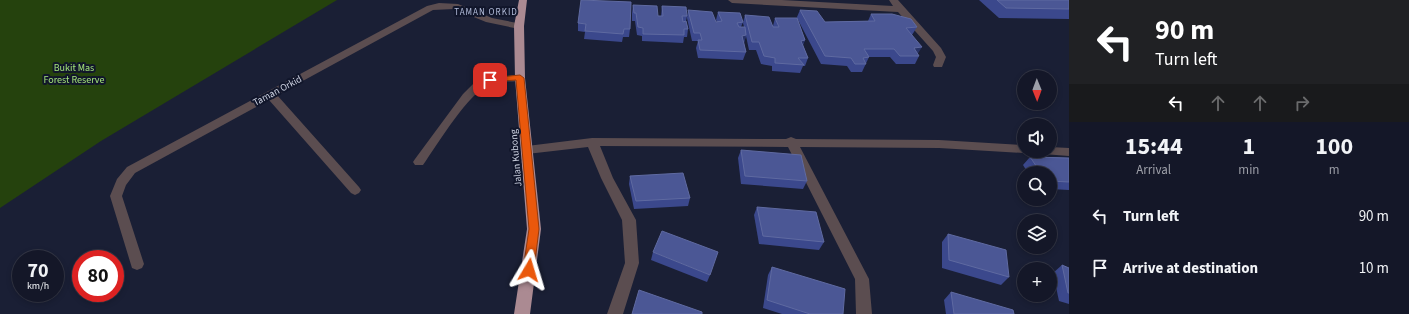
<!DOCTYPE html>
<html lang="en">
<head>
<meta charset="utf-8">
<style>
	:root { --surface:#141728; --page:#212434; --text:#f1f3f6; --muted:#9d9fa8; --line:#333645 }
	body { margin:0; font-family:"Source Sans 3",sans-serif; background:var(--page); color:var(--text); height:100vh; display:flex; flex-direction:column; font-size:15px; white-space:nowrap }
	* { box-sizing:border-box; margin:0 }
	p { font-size:13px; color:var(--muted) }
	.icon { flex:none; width:22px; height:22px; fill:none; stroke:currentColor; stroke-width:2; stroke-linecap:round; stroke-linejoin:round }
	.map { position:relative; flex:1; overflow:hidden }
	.panel { display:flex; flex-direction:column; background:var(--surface); width:340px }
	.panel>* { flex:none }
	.hud { background:#202124; color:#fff; overflow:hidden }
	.needle { width:26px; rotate:179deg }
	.fabs { position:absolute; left:1017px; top:70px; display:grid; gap:8px }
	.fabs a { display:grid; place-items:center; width:40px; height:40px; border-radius:50%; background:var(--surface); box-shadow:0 2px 6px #0003,0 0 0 1px var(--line); font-size:20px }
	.speed { position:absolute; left:12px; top:250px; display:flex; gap:8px; font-size:20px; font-weight:700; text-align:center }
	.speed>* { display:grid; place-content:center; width:52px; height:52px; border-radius:50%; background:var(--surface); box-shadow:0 2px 6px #0003,0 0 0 1px var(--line); line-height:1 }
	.speed small { font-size:10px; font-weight:400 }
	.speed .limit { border:6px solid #d22; background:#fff; color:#111 }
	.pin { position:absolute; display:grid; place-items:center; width:34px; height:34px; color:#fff; margin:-17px; border-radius:8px; box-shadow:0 2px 6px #0006 }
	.me { position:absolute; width:44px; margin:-22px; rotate:7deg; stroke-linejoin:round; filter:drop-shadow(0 0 3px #0008) }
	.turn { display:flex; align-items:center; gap:14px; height:84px; padding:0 20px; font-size:18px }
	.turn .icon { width:52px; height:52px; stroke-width:2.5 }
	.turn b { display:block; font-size:28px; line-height:34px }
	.lanes { display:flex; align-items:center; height:38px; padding:0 20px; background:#0003; justify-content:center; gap:20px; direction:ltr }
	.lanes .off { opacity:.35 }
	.eta { display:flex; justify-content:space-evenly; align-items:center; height:68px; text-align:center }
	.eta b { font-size:24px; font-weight:700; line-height:28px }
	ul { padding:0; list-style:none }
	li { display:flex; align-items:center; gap:12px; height:52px; padding:0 20px }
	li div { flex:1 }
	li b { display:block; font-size:15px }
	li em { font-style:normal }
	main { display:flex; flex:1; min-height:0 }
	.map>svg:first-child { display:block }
	.green { fill:#25420d }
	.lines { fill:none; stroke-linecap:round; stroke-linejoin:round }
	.minor { fill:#5b4d50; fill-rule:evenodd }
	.highway { fill:#ab8a92; fill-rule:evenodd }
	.wall { fill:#3b488c }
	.shaded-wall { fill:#273266 }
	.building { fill:#4b5795; stroke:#5f6aa1 }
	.route { fill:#ea580c; stroke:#983908 }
	.labels { text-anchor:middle; stroke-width:4; stroke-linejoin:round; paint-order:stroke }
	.far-neighbourhood-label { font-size:9px; letter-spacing:1px; fill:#b4bedb; stroke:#11162b }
	.park-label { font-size:10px; fill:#a4e37a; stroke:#11162b }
	.street-label { font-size:10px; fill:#cdd2e1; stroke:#11162b }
</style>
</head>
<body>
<main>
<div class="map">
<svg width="1069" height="314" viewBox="0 0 1069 314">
	<rect width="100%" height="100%" fill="#1a1f35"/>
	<path class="green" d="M0 0H337L101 141 0 208Z"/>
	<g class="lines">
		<g class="minor">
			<path d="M728 0H782L893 6 889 0H898L941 48 946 57 942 67H934L933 65 936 57 933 51 898 12 732 3Z"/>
			<path d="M439 3 458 4 492 18 522 24 524 26 519 29 486 22 454 9 433 10 277 95 359 187 361 190 359 193 355 195 351 193 269 100 135 173 126 185 122 196 144 264 142 268 137 270 132 268 110 196 117 179 127 167 427 6Z"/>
			<path d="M520 75 525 78 524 80C513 83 500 80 490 84 469 92 437 145 423 165H415L413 162 415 159 463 94 474 83 490 77Z"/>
			<path d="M791 137 796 139 939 140 1024 145V151H1029L1024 153 939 148 800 147 869 279 872 314H856L855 279 788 147 600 146 613 178 636 220 639 263 623 314H607L625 263 622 220 601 178 588 147 527 154 523 153 521 150 523 147 527 146 592 138 786 139Z"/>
			<path d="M1050 147 1069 148V156L1043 154 1041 151H1050Z"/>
		</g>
		<path class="highway" d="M519 0H527L524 26 525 78 541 229 530 314H514L527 229 515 78 514 26Z"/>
	</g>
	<g class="wall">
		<path d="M979 0H1069V19L999 18Z"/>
		<path d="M633 5 658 16H661L662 6 687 16 686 21 688 29 687 37H684L683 43 642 41V36L637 35 635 21H632V13Z"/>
		<path d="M688 10 716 22H717L716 20 718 12 743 22 741 27H744L743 23 745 15 773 27V26L775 18H797V17L800 10 825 22 868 21 871 14 917 27 912 35 918 54 919 56 915 64H896L890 57H869L862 72H851L847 66 821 64 797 18 805 40 803 45 808 58 805 66H803L800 73 772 71V66L761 64 756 50H749L746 36 744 43 746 52 743 60 698 58 696 48 698 41H692L687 18Z"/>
		<path d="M578 23 630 29 629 37H623L622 42 584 39 585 32 578 31Z"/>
		<path d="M741 150 807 181 803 189 741 184 738 158Z"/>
		<path d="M1030 157 1069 158V190L1050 189V173H1028L1023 165Z"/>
		<path d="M630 176 690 198 688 206 634 209 629 184Z"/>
		<path d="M757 207 824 242 819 250 759 244 754 215Z"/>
		<path d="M948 234 1009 277 1001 285 942 268V242Z"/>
		<path d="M653 252 710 275 707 282 651 260Z"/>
		<path d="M1062 265 1069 268V304L1059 301 1053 273Z"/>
		<path d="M772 267 843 314H782L763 308 768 275Z"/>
		<path d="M951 292 1014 314H946L944 300Z"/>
	</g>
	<g class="shaded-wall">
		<path d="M746 35 744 43 742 36Z"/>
		<path d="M805 40 802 48 801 41Z"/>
		<path d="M922 47 917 55 914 48Z"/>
	</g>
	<g class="building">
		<path d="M581 0 631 2 630 29H624L623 34 585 31 586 24 578 23Z"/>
		<path d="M997 0H1069V9L1006 8Z"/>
		<path d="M633 5 657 6 658 16H663L662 6 686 7 687 16H682L683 22 686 21 688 29H684V35L643 34V28L638 27 636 13H634Z"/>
		<path d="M688 10 712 12 716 22 722 21 718 12 740 13 743 22 737 23 739 27H745L746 35 742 36 746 52 700 50 698 40H702L700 33H694Z"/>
		<path d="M800 10 817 11 825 22 875 21 871 14H892L911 19 917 27 906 28 922 47 914 48 919 56H900L894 49H864L869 57 863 58 866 64H855L851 58 825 56Z"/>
		<path d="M745 15 769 17 773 27H779L775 18H797L805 40 801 41 808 58H798L804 65 775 63V58L764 56 759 42H752Z"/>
		<path d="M741 150 801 155 807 181 745 176Z"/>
		<path d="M1030 157 1069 158V182L1050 181V173H1041Z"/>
		<path d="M683 173 690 198 636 201 630 176Z"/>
		<path d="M757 207 816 212 824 242 763 236Z"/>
		<path d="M662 231 718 252 710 275 653 252Z"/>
		<path d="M948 234 1006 250 1009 277 949 260Z"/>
		<path d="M1062 265 1069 268V293H1068Z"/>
		<path d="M772 267 845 289 843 314H810L767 300Z"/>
		<path d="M639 290 702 312V314H632Z"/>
		<path d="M951 292 1013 310 1014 314H954Z"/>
	</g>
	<path class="route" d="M520 75 524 78 539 229 534 270 533 274H525L523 270 529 229 516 80 490 82 486 80 490 78Z"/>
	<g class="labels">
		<g class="far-neighbourhood-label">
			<text x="486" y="15">TAMAN ORKID</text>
		</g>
		<g class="park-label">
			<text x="74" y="71">Bukit Mas<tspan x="74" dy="12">Forest Reserve</tspan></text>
		</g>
		<g class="street-label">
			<text transform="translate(277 90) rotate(-28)" y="4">Taman Orkid</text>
			<text transform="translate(515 158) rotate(-95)" y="4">Jalan Kubong</text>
		</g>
	</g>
</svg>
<div class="fabs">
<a><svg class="needle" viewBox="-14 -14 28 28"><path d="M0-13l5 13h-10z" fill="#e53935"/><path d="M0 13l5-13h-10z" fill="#9d9fa8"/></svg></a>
<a><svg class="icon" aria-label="sound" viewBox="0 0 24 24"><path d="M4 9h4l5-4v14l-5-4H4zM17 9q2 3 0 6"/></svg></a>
<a><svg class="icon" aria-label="search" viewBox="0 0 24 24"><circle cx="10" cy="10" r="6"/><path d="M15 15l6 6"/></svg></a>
<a><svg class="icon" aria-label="layers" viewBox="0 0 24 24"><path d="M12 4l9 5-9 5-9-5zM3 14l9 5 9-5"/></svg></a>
<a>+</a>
</div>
<div class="speed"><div>70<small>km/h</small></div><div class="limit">80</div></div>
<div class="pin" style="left:490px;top:80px;background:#d93025"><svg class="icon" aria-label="arrive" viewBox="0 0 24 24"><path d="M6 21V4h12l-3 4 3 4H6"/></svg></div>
<svg class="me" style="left:529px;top:270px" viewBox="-20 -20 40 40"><path d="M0-17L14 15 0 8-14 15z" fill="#ea580c" stroke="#fff" stroke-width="4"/></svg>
</div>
<section class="panel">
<div class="hud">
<div class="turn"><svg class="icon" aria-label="left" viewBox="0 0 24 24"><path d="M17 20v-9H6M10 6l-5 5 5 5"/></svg><div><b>90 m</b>Turn left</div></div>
<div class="lanes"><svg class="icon" aria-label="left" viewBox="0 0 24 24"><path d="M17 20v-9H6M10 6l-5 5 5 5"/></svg><svg class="icon off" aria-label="ahead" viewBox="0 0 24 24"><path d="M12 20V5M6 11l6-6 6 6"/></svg><svg class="icon off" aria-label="ahead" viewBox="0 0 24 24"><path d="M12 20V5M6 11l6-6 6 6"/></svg><svg class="icon off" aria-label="right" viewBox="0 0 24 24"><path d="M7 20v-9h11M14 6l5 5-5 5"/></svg></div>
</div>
<div class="eta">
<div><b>15:44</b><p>Arrival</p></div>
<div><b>1</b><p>min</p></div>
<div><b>100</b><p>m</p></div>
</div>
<ul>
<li><svg class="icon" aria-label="left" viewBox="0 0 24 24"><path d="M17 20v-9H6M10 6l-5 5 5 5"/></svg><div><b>Turn left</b></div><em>90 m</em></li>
<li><svg class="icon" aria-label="arrive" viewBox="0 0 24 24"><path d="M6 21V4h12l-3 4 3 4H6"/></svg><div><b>Arrive at destination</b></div><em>10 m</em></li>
</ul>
</section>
</main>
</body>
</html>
